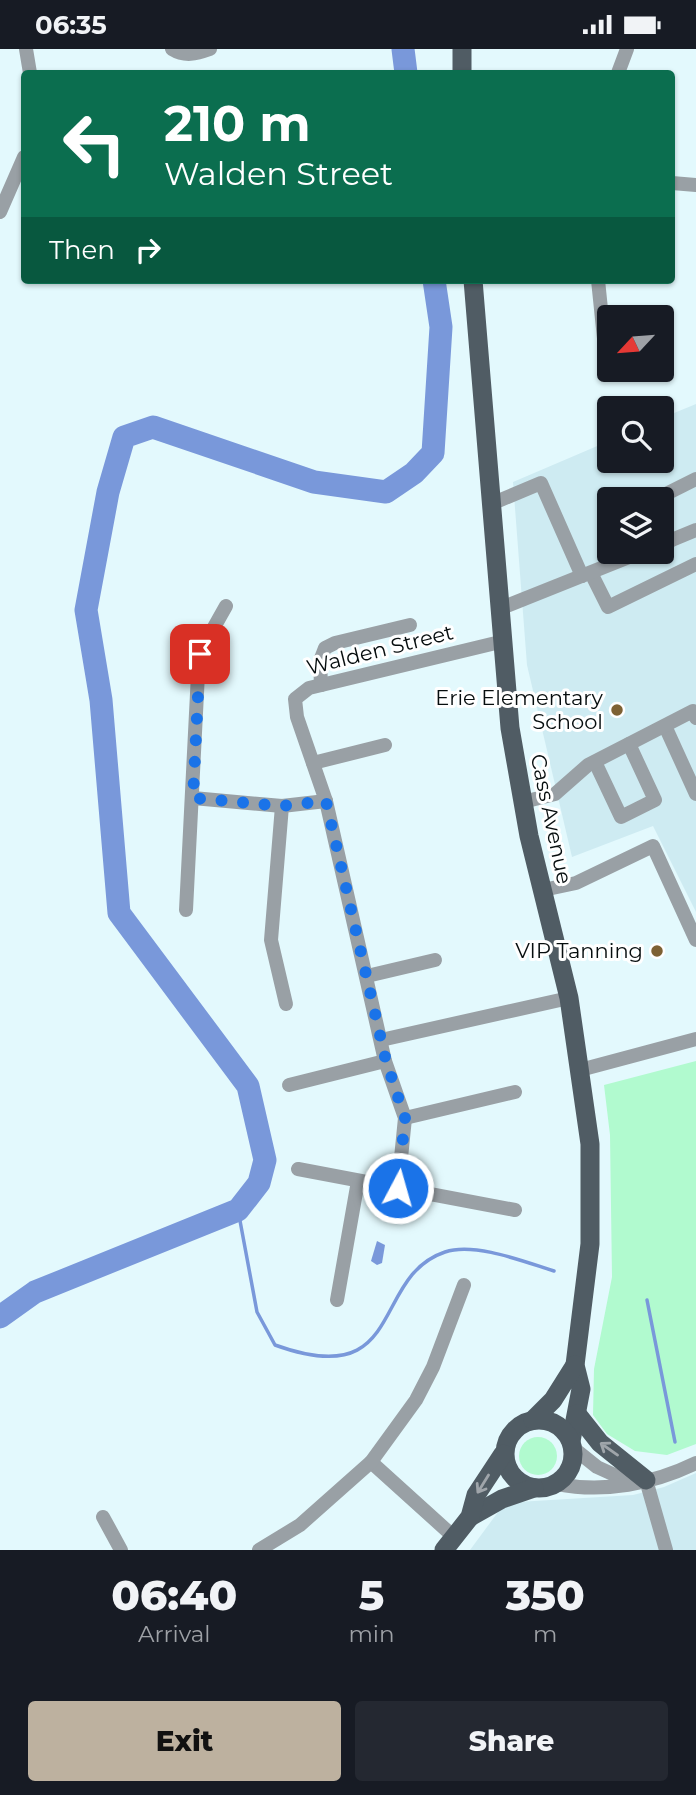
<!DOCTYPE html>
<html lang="en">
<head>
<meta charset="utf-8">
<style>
	:root { --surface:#171b24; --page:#242831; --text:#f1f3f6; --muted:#9ea1a6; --accent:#bdb19f }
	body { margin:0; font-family:Montserrat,sans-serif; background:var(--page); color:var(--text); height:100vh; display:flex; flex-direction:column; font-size:26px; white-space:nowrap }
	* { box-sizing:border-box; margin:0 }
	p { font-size:23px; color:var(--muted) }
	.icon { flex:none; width:38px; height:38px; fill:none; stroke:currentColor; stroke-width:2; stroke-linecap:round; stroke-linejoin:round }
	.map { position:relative; height:1501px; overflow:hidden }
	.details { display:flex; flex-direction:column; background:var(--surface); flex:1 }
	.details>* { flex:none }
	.hud { position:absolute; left:21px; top:21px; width:654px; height:214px; border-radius:7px; box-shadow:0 2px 5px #0004; background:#0b6e4f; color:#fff; overflow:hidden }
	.needle { width:46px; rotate:244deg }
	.buttons { position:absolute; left:597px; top:256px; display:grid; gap:14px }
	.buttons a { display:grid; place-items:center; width:77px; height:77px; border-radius:7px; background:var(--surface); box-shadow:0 2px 5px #0004; font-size:35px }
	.pin { position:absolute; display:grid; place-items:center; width:60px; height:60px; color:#fff; margin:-30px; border-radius:14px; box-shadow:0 4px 10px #0006 }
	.me { position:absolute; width:77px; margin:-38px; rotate:6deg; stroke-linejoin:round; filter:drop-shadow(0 0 5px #0008) }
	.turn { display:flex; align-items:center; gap:24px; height:147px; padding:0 28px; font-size:32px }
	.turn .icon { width:91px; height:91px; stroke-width:2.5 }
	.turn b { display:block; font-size:49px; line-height:60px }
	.then { display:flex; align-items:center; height:66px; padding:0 28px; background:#0003; gap:14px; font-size:26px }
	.eta { display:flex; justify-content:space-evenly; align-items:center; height:119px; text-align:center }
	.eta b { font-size:42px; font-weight:800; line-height:49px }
	.action { display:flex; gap:14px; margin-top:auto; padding:14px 28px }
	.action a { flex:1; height:80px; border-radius:7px; background:var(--accent); color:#111; font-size:28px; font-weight:800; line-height:80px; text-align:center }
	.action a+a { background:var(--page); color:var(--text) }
	.status { display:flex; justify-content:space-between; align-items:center; height:49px; padding:0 35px; background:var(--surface); direction:ltr }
	.status svg { height:19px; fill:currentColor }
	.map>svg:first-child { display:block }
	.built { fill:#ceebf2; fill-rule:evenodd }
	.green { fill:#b1facf }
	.water { fill:#7998da }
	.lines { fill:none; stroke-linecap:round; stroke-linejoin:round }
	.stream { stroke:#7998da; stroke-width:3.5 }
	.river { stroke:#7998da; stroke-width:23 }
	.minor { stroke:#99a0a5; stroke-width:14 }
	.major { stroke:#505c64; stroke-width:19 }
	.oneway { stroke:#9fa5aa }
	.route { stroke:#1a73e8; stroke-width:12; stroke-dasharray:0 21.6 }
	.poi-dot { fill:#7d6134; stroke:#fff; stroke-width:2.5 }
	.labels { text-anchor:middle; stroke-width:6; stroke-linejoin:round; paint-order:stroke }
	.street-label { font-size:21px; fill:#060d0e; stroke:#fff }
	.poi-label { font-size:21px; fill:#060d0e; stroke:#fff; text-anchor:end }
</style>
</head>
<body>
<div class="status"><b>06:35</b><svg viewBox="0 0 49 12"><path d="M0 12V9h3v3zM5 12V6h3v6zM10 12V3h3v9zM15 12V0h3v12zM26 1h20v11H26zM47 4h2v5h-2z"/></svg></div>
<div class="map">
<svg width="696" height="1501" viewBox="0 0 696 1501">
	<rect width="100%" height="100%" fill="#e3f9fd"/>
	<g class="built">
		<path d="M696 355V863L653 777 572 808 527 616 513 433 609 392V411H662V369ZM609 450H662V502H609Z"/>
		<path d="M696 1424V1501H470L501 1459 518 1453 633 1446 664 1438Z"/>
	</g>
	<g class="green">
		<path d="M696 1012V1395L667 1406 635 1402 607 1385 593 1366 594 1320 612 1228 610 1086 604 1036Z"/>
		<circle cx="538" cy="1407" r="19"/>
	</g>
	<path class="water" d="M377 1192 385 1196 382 1214 377 1216 371 1212Z"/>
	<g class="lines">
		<g class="stream">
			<path d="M238 1161 257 1263 275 1296C407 1344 370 1228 445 1203 475 1193 525 1213 554 1222"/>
			<path d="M647 1251 675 1393"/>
		</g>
		<g class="river">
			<path d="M403 0 406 24"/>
			<path d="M0 1268 35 1243 238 1161 259 1134 265 1111 248 1037 119 864 101 651 86 561 108 443 124 388 153 378 314 433 386 443 414 424 433 404 441 278 434 231"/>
		</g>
		<g class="minor">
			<path d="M26 0 30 24"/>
			<path d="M172 0C185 8 196 5 210 0"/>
			<path d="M618 24 627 0"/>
			<path d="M672 134 696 136"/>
			<path d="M0 163 24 108"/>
			<path d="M598 231 605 299"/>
			<path d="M656 450 696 430"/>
			<path d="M491 455 541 434 582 527"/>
			<path d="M662 472 670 492"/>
			<path d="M662 495 696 481"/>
			<path d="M591 524 608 558 696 515"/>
			<path d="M499 560 644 502"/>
			<path d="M321 636 320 612 325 599 335 594 410 576"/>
			<path d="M665 677 696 745"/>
			<path d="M595 713 621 768 655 751 629 695"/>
			<path d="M313 714 385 696"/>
			<path d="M193 749 282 757 326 752"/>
			<path d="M523 753 555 745 588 716 693 662 696 669"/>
			<path d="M282 757 271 891 286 955"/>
			<path d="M543 841 576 834 653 797 696 891"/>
			<path d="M186 861 199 605 226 557"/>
			<path d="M367 927 435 911"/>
			<path d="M381 991 569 949"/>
			<path d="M580 1021 696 990"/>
			<path d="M289 1036 385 1012"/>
			<path d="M405 1069 515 1043"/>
			<path d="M298 1120 515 1161"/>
			<path d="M398 1139 405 1069 385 1012 326 752 297 668 295 650 309 639 500 593"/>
			<path d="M337 1251 358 1132"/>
			<path d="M572 1398 597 1418 630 1433"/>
			<path d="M371 1413 454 1488"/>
			<path d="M646 1431 666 1501"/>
			<path d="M557 1435C604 1444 653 1435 696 1414"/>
			<path d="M103 1468 121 1501"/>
			<path d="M259 1501 300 1476 371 1413 416 1351 433 1318 464 1236"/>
		</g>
		<g class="major">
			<path d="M462 0V24"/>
			<path d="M473 231 510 679 529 787 569 949 590 1095V1195L575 1316 581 1340 571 1392"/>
			<path d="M577 1365 600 1394 646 1431"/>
			<circle cx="539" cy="1405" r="34"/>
			<path d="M533 1371 553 1351 575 1316"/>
			<path d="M470 1468 502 1450 534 1439"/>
			<path d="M444 1501 470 1468 476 1446 503 1405"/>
		</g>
	</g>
	<defs><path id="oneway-shaft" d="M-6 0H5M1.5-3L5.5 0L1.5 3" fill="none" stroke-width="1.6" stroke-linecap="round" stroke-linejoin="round" transform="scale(1.75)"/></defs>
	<g class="oneway">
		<use href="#oneway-shaft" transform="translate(609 1400) rotate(-145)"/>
		<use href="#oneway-shaft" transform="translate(483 1435) rotate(122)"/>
	</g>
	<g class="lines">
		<path class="route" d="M200 605 193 749 282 757 326 752 386 1012 405 1069 398 1139"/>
	</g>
	<g class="poi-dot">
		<circle cx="617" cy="661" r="7"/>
		<circle cx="657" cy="902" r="7"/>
	</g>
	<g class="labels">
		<g class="street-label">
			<text transform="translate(380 601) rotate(-14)" y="7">Walden Street</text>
			<text transform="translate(551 770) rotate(78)" y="7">Cass Avenue</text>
		</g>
		<g class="poi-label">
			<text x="603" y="656">Erie Elementary<tspan x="603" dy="24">School</tspan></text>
			<text x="643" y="909">VIP Tanning</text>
		</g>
	</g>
</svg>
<div class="buttons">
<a><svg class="needle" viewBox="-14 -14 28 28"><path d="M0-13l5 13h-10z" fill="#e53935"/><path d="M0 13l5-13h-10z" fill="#9ea1a6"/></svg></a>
<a><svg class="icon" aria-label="search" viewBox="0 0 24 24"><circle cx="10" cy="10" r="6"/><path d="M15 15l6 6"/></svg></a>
<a><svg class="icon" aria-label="layers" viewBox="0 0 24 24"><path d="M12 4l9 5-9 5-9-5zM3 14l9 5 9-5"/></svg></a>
</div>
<div class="pin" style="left:200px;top:605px;background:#d93025"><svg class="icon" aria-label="arrive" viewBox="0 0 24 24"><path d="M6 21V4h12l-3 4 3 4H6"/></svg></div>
<svg class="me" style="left:398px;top:1139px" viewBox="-20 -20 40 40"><circle r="17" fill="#1a73e8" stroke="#fff" stroke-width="3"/><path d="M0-11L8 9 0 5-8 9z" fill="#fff"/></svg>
<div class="hud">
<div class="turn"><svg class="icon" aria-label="left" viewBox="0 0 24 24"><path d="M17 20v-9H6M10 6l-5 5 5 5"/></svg><div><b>210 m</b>Walden Street</div></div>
<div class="then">Then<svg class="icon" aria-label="right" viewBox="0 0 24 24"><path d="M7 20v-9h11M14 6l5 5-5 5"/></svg></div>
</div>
</div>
<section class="details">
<div class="eta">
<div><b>06:40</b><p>Arrival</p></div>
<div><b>5</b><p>min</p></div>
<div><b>350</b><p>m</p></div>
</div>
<div class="action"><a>Exit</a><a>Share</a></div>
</section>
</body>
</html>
